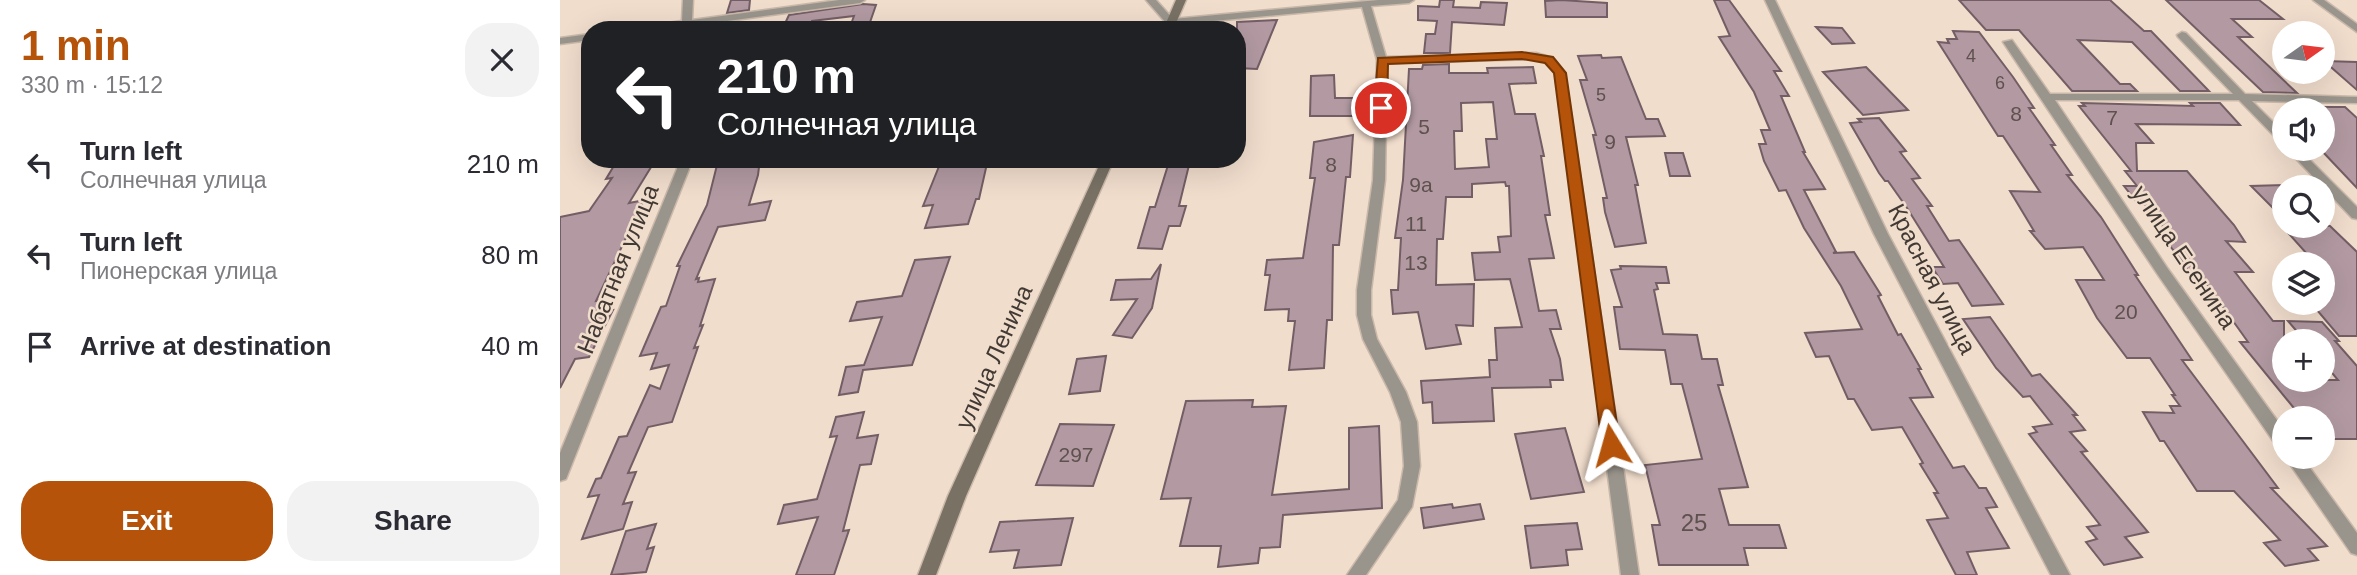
<!DOCTYPE html>
<html lang="en">
<head>
<meta charset="utf-8">
<style>
	:root { --surface:#fff; --page:#f2f2f3; --text:#2b2b33; --muted:#7c7c81; --accent:#b45309 }
	body { margin:0; font-family:Helvetica,sans-serif; background:var(--page); color:var(--text); height:100vh; display:flex; flex-direction:column; font-size:26px; white-space:nowrap }
	* { box-sizing:border-box; margin:0 }
	p { font-size:23px; color:var(--muted) }
	.icon { flex:none; width:38px; height:38px; fill:none; stroke:currentColor; stroke-width:2; stroke-linecap:round; stroke-linejoin:round }
	.map { position:relative; flex:1; overflow:hidden }
	.details { display:flex; flex-direction:column; background:var(--surface); width:560px }
	.details>* { flex:none }
	.banner { position:absolute; left:21px; top:21px; width:665px; height:147px; border-radius:28px; box-shadow:0 7px 28px #0002; background:#202124; color:#fff; overflow:hidden }
	.needle { width:46px; rotate:76deg }
	.tools { position:absolute; left:1712px; top:21px; display:grid; gap:14px }
	.tools a { display:grid; place-items:center; width:63px; height:63px; border-radius:50%; background:var(--surface); box-shadow:0 7px 28px #0002; font-size:35px }
	.pin { position:absolute; display:grid; place-items:center; width:60px; height:60px; color:#fff; margin:-30px; border:4px solid #fff; border-radius:50%; box-shadow:0 2px 7px #0007 }
	.me { position:absolute; width:77px; margin:-38px; rotate:352deg; stroke-linejoin:round; filter:drop-shadow(0 0 5px #0008) }
	.turn { display:flex; align-items:center; gap:24px; height:147px; padding:0 21px; font-size:32px }
	.turn .icon { width:91px; height:91px; stroke-width:2.5 }
	.turn b { display:block; font-size:49px; line-height:60px }
	.round { display:grid; place-items:center; flex:none; width:74px; height:74px; border-radius:28px; background:var(--page) }
	.summary { display:flex; align-items:center; justify-content:space-between; height:119px; padding:0 21px }
	h1 { font-size:42px; font-weight:700; line-height:52px; color:var(--accent) }
	.primary-button { display:flex; gap:14px; margin-top:auto; padding:14px 21px }
	.primary-button a { flex:1; height:80px; border-radius:28px; background:var(--accent); color:#fff; font-size:28px; font-weight:700; line-height:80px; text-align:center }
	.primary-button a+a { background:var(--page); color:var(--text) }
	ul { padding:0; list-style:none }
	li { display:flex; align-items:center; gap:21px; height:91px; padding:0 21px }
	li div { flex:1 }
	li b { display:block; font-size:26px }
	li em { font-style:normal }
	main { display:flex; flex:1; min-height:0 }
	.map>svg:first-child { display:block }
	.building { fill:#b39aa2; stroke:#745e65; stroke-width:2; fill-rule:evenodd }
	.lines { fill:none; stroke-linecap:round; stroke-linejoin:round }
	.street-casing { stroke:#cab9aa; stroke-width:3 }
	.secondary-casing { stroke:#cab9aa; stroke-width:3 }
	.street { fill:#9a958c; fill-rule:evenodd }
	.secondary { fill:#787164; fill-rule:evenodd }
	.route { fill:#b45309; stroke:#753606; stroke-width:2 }
	.labels { text-anchor:middle; stroke-width:5; stroke-linejoin:round; paint-order:stroke }
	.far-number-label { font-size:18px; fill:#5e514f }
	.number-label { font-size:21px; fill:#5e514f }
	.street-label { font-size:24px; fill:#413933; stroke:#f1ddcc }
	.near-number-label { font-size:24px; fill:#5e514f }
</style>
</head>
<body>
<main>
<section class="details">
<div class="summary"><div><h1>1 min</h1><p>330 m · 15:12</p></div><a class="round"><svg class="icon" aria-label="close" viewBox="0 0 24 24"><path d="M6 6l12 12M18 6L6 18"/></svg></a></div>
<ul>
<li><svg class="icon" aria-label="left" viewBox="0 0 24 24"><path d="M17 20v-9H6M10 6l-5 5 5 5"/></svg><div><b>Turn left</b><p>Солнечная улица</p></div><em>210 m</em></li>
<li><svg class="icon" aria-label="left" viewBox="0 0 24 24"><path d="M17 20v-9H6M10 6l-5 5 5 5"/></svg><div><b>Turn left</b><p>Пионерская улица</p></div><em>80 m</em></li>
<li><svg class="icon" aria-label="arrive" viewBox="0 0 24 24"><path d="M6 21V4h12l-3 4 3 4H6"/></svg><div><b>Arrive at destination</b></div><em>40 m</em></li>
</ul>
<div class="primary-button"><a>Exit</a><a>Share</a></div>
</section>
<div class="map">
<svg width="1797" height="575" viewBox="0 0 1797 575">
	<rect width="100%" height="100%" fill="#f1ddcc"/>
	<g class="building">
		<path d="M171 0H190L189 10 167 13Z"/>
		<path d="M880 0H894L893 7 920 8 921 2 947 3 944 25 892 22 890 53H864L866 34H875L877 21 858 20V6L879 7Z"/>
		<path d="M1001 0 1047 3V17H986L985 1Z"/>
		<path d="M1154 0H1169L1221 71H1214L1229 96H1221L1245 152H1243L1265 189 1244 190 1276 252 1273 253 1294 252 1321 295 1318 296 1338 335 1341 334 1361 369H1358L1373 397 1350 398 1393 468 1404 466 1419 488H1426L1437 507 1426 508 1449 548 1407 552 1417 575H1396L1367 520 1388 518 1374 493H1378L1360 464 1363 463 1342 427 1312 430 1294 399H1288L1269 356 1256 357 1245 333 1302 329 1281 286 1244 228 1226 190 1219 191 1204 161 1199 144H1206L1201 130H1210L1194 92 1159 37 1170 36Z"/>
		<path d="M1399 0H1550L1584 31H1591L1649 91H1620L1572 42 1518 40 1560 84H1570L1577 91H1512L1459 30H1426Z"/>
		<path d="M1606 0H1699L1723 19H1672L1692 37H1678L1737 93 1703 92Z"/>
		<path d="M303 4 316 5 309 25 290 27 294 16 252 21 249 30H222L229 15Z"/>
		<path d="M717 20 697 69 677 68V22Z"/>
		<path d="M1256 27 1282 28 1294 43 1272 44Z"/>
		<path d="M1393 31 1419 32 1453 77 1474 108H1469L1495 145H1491L1512 175H1507L1541 217 1578 275H1575L1632 360H1622L1718 488H1711L1767 546 1748 549 1758 560 1725 566 1704 543 1720 540 1674 491H1637L1604 441H1600L1583 412 1614 413 1610 406H1620L1612 395H1615L1590 358H1567L1537 318 1516 280H1544L1523 247 1485 249 1470 231H1474L1450 191 1480 192 1443 136H1438L1378 42 1389 43 1387 39H1397Z"/>
		<path d="M1041 55 1042 58 1061 57 1086 119H1098L1105 136 1066 137 1078 185H1075L1086 243 1055 247 1045 212 1043 198H1047L1033 135H1036L1020 80H1027L1018 56Z"/>
		<path d="M1764 61 1797 62V90Z"/>
		<path d="M889 64V73H928L927 68 973 67 976 83 949 84 955 114H975L984 156H981L990 215H985L994 258 969 259 979 311 996 310 1001 329H990L1000 359 1003 380H990L991 387 932 388 934 421 873 423 872 402 863 403 861 381 930 377 929 360H937L935 328 962 327 950 279 915 280 912 253 940 252 938 237 951 236 949 186H946L945 182 912 184V197H886L883 239H877L876 285 914 284 913 326 896 325 901 344 866 349 858 312 833 314 831 290H838L841 238H835L843 180 849 69H862L863 65ZM933 102 937 139H926L929 167 895 169 894 131H902L901 103Z"/>
		<path d="M1306 67 1348 110 1303 115 1263 72Z"/>
		<path d="M774 75 775 98H798L796 116H750L751 76Z"/>
		<path d="M1522 103 1633 106 1630 103H1660L1680 125 1576 124 1593 143H1576L1577 171H1627L1674 225 1685 242 1666 241 1693 272H1675L1713 321H1724V380H1778L1762 361V341H1745L1728 321 1762 322 1779 341H1775L1797 366V439H1762V418H1742L1680 342H1688L1638 272H1630L1607 242H1614L1587 205H1579L1564 186H1577L1565 171H1571L1519 106H1525Z"/>
		<path d="M1762 107H1785L1797 118V188L1762 151Z"/>
		<path d="M1319 118 1346 151 1340 152 1360 178 1352 179 1372 206H1367L1389 241 1399 240 1443 304 1412 306 1398 283 1383 284 1372 267H1384L1347 208 1328 181H1325L1319 173 1290 123 1301 122 1298 119Z"/>
		<path d="M793 135 790 177H786L779 245H773L772 320H767L764 368 729 370 735 321H728L729 309 705 310 710 275H705L707 260 743 258 755 178H750L754 142Z"/>
		<path d="M1105 153H1123L1130 176H1110Z"/>
		<path d="M58 159H96L69 203 84 200 36 301 43 300 36 313 53 310 29 357 15 359 0 388V217L29 211 52 178 46 179Z"/>
		<path d="M174 159H200L198 175 189 205 211 201 205 220 158 227 136 279 139 278 138 282 155 279 140 326 143 325 134 348 138 347 112 422 88 427 68 473 76 472 63 504 72 502 63 529 22 539 39 495 28 497 36 479 41 478 59 437 67 436 90 385 100 389 109 365 91 369 97 353 80 356 101 307 106 306 120 266H117L147 205 157 165 173 162Z"/>
		<path d="M382 159H428L419 199H416L408 224 365 228 373 205 363 206Z"/>
		<path d="M630 161 619 206H626L620 226H609L602 249 578 248 590 207H595L609 162Z"/>
		<path d="M1724 185V219L1691 186Z"/>
		<path d="M1722 226H1770L1797 252V336H1779L1751 303H1762V281L1771 282 1762 271V264H1756Z"/>
		<path d="M390 257 352 365 303 370 298 392 279 395 286 367 304 365 322 317 290 321 297 302 342 296 355 260Z"/>
		<path d="M601 264 592 308 572 338 553 335 577 299 551 300 556 280 591 279Z"/>
		<path d="M1060 266 1106 267 1109 283H1096L1098 289 1094 290 1103 334 1137 335 1142 359H1157L1163 385H1158L1188 487 1159 489 1169 525H1219L1226 548H1184L1188 565H1099L1092 525H1100L1085 465 1142 459 1122 384H1111L1105 350 1060 349 1054 307H1062L1051 270 1061 269Z"/>
		<path d="M1430 317 1472 376 1480 374 1517 415H1513L1525 430 1510 432 1527 451 1521 452 1588 532 1565 537 1582 557 1544 565 1526 542 1537 539 1527 527 1540 525 1469 434 1477 432 1473 427 1492 424 1470 396 1463 397 1436 368 1403 319Z"/>
		<path d="M546 356 540 391 509 394 517 359Z"/>
		<path d="M693 400 692 407 726 406 712 495 789 489V428L819 426 822 508 723 515 720 547 700 548 698 563 658 567 661 546H620L631 498 601 499 626 401Z"/>
		<path d="M304 412 297 438 318 435 311 464 300 465 283 531 289 530 274 575H236L258 517 218 524 224 505 257 499 277 436 270 437 276 417Z"/>
		<path d="M500 424 554 425 533 486 476 485Z"/>
		<path d="M1005 428 1024 492 971 499 955 434Z"/>
		<path d="M892 504 893 508 920 504 924 519 864 528 861 508Z"/>
		<path d="M513 518 501 565 454 568 459 550 430 552 440 522Z"/>
		<path d="M1017 523 1022 549 1006 550 1008 565 971 568 965 526Z"/>
		<path d="M96 524 87 549 94 547 86 572 51 575 66 531Z"/>
	</g>
	<g class="lines">
		<g class="street-casing">
			<g id="street">
				<path d="M123 0H133L132 20 279 0H305L300 3 131 26V30H121V27L74 30 79 27 122 21Z"/>
				<path d="M586 0H596L613 19 818 0H854L849 3 811 6 826 57 976 53 993 58 1005 73 1079 575H1061L995 73 985 62 975 59 827 63 825 180 811 290V315L817 339 846 392 857 422 860 466 852 507 806 575H787L838 500 844 466 841 422 830 392 803 339 797 315V290L813 180 817 60 802 7 611 25 607 24Z"/>
				<path d="M1205 0H1215L1328 234 1510 575H1491L1314 234Z"/>
				<path d="M1753 0H1764L1797 24V32Z"/>
				<path d="M1622 32 1626 33 1685 94 1797 97V103L1692 101 1724 133V143L1720 142 1679 100H1495L1608 269 1724 430V449L1718 448 1598 275 1443 42 1452 40 1490 94H1673L1618 37 1617 35Z"/>
				<path d="M30 34V40L0 44V38Z"/>
				<path d="M1727 149H1739L1797 207V219L1792 218Z"/>
				<path d="M117 159H129V169L8 474 6 479 0 481V453L117 169Z"/>
				<path d="M1725 457H1742L1797 533V555L1791 553Z"/>
			</g>
		</g>
		<g class="secondary-casing">
			<g id="secondary">
				<path d="M616 0H626L613 30H603Z"/>
				<path d="M542 159H554L406 496 376 575H358L388 496Z"/>
			</g>
		</g>
		<use href="#street" class="street"/>
		<use href="#secondary" class="secondary"/>
	</g>
	<path class="route" d="M962 52 993 57 1006 73 1060 445 1057 450 1051 452 1044 450 1042 445 994 73 985 63 962 59 828 64 827 108 821 112 814 108 818 58Z"/>
	<g class="labels">
		<g class="far-number-label">
			<text x="1411" y="62">4</text>
			<text x="1440" y="89">6</text>
			<text x="1041" y="101">5</text>
		</g>
		<g class="number-label">
			<text x="1456" y="121">8</text>
			<text x="1552" y="125">7</text>
			<text x="864" y="134">5</text>
			<text x="1050" y="149">9</text>
			<text x="771" y="172">8</text>
			<text x="861" y="192">9а</text>
			<text x="856" y="231">11</text>
			<text x="856" y="270">13</text>
			<text x="1566" y="319">20</text>
			<text x="516" y="462">297</text>
		</g>
		<g class="street-label">
			<text transform="translate(1624 257) rotate(56)" y="8">улица Есенина</text>
			<text transform="translate(58 269) rotate(-68)" y="8">Набатная улица</text>
			<text transform="translate(1372 279) rotate(63)" y="8">Красная улица</text>
			<text transform="translate(434 357) rotate(-66)" y="8">улица Ленина</text>
		</g>
		<g class="near-number-label">
			<text x="1134" y="531">25</text>
		</g>
	</g>
</svg>
<div class="tools">
<a><svg class="needle" viewBox="-14 -14 28 28"><path d="M0-13l5 13h-10z" fill="#e53935"/><path d="M0 13l5-13h-10z" fill="#7c7c81"/></svg></a>
<a><svg class="icon" aria-label="sound" viewBox="0 0 24 24"><path d="M4 9h4l5-4v14l-5-4H4zM17 9q2 3 0 6"/></svg></a>
<a><svg class="icon" aria-label="search" viewBox="0 0 24 24"><circle cx="10" cy="10" r="6"/><path d="M15 15l6 6"/></svg></a>
<a><svg class="icon" aria-label="layers" viewBox="0 0 24 24"><path d="M12 4l9 5-9 5-9-5zM3 14l9 5 9-5"/></svg></a>
<a>+</a>
<a>−</a>
</div>
<div class="pin" style="left:821px;top:108px;background:#d93025"><svg class="icon" aria-label="arrive" viewBox="0 0 24 24"><path d="M6 21V4h12l-3 4 3 4H6"/></svg></div>
<svg class="me" style="left:1051px;top:445px" viewBox="-20 -20 40 40"><path d="M0-17L14 15 0 8-14 15z" fill="#b45309" stroke="#fff" stroke-width="4"/></svg>
<div class="banner">
<div class="turn"><svg class="icon" aria-label="left" viewBox="0 0 24 24"><path d="M17 20v-9H6M10 6l-5 5 5 5"/></svg><div><b>210 m</b>Солнечная улица</div></div>
</div>
</div>
</main>
</body>
</html>
